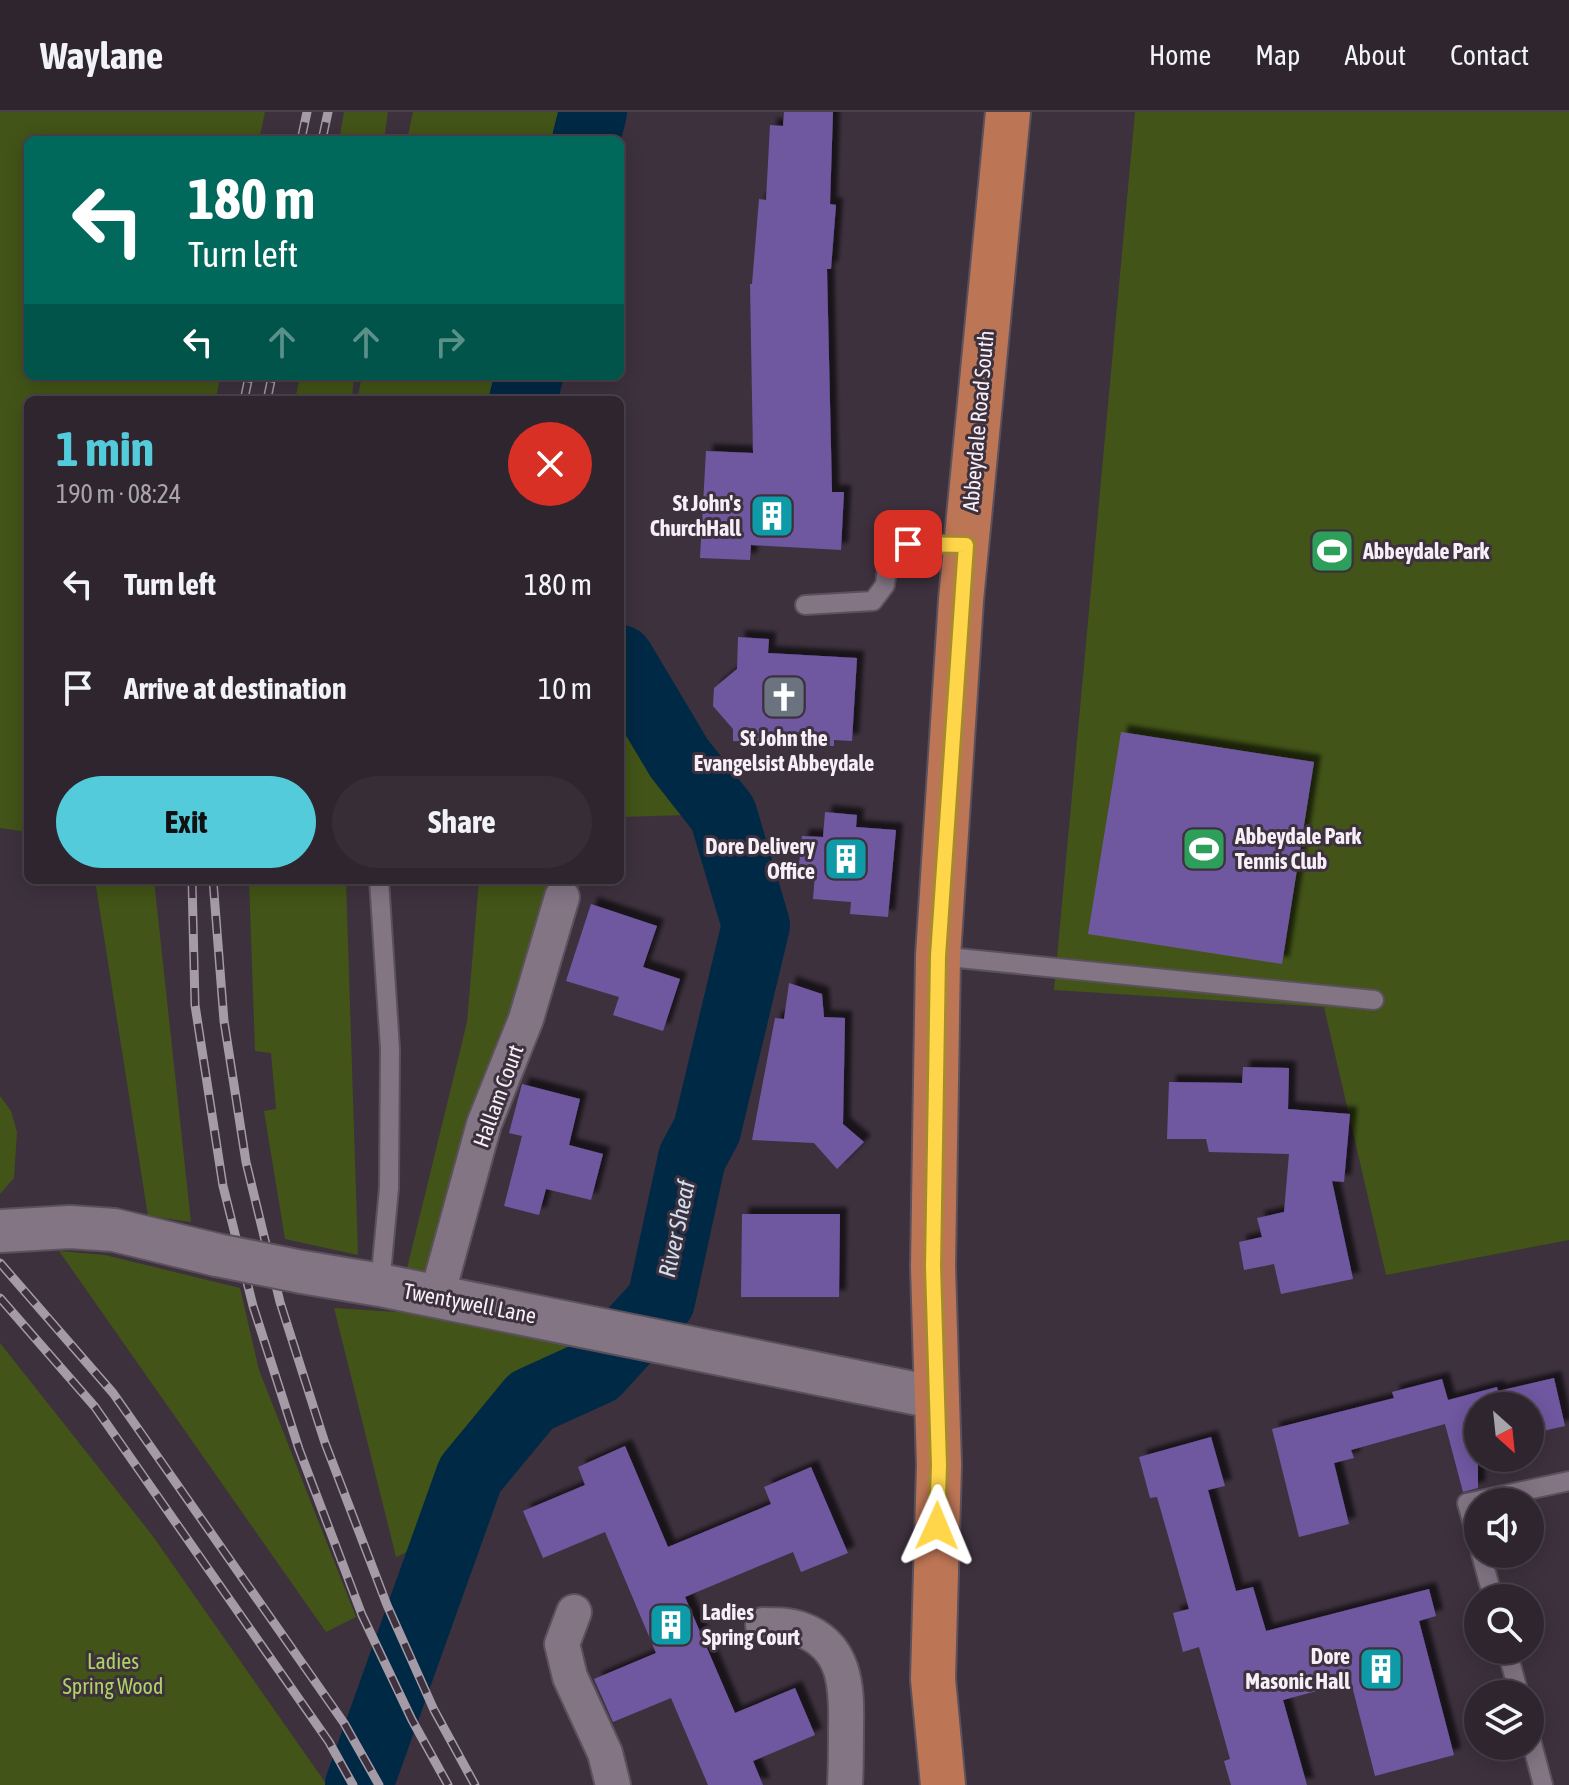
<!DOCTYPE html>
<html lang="en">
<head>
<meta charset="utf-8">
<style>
	:root { --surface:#2e252e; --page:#362d36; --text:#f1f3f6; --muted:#a7a5aa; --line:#49424a; --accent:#53cbda }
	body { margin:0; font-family:"Asap Condensed",sans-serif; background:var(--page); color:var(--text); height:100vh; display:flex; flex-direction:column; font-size:30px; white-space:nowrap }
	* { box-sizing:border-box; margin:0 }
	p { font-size:26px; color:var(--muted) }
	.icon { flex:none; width:44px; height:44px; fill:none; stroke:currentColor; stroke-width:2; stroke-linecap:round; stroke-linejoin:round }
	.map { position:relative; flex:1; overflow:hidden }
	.side { position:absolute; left:24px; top:284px; width:600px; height:488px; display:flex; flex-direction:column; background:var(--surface); border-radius:12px; box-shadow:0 4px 20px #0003,0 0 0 2px var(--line) }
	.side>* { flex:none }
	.top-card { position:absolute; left:24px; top:24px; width:600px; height:244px; border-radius:12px; box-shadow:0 4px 20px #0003,0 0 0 2px var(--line); background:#00695c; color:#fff; overflow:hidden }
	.needle { width:52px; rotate:153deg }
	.buttons { position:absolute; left:1464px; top:1280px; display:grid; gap:16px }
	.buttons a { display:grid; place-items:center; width:80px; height:80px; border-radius:50%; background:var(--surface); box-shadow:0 4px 20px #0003,0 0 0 2px var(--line); font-size:40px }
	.pin { position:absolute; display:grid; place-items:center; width:68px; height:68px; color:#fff; margin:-34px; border-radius:16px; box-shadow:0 4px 12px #0006 }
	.me { position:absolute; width:88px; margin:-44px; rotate:1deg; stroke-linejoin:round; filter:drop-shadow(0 0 6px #0008) }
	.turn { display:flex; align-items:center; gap:28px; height:168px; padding:0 32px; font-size:36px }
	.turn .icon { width:104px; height:104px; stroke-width:2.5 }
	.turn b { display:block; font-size:56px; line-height:68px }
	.lanes { display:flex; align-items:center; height:76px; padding:0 32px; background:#0003; justify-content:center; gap:40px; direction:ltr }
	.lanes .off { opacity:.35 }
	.round { display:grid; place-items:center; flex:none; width:84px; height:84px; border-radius:42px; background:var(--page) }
	.head { display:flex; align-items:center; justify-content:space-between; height:136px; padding:0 32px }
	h1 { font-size:48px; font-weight:700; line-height:60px; color:var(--accent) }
	.action { display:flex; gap:16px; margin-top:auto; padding:16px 32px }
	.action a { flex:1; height:92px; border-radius:48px; background:var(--accent); color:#111; font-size:32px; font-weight:700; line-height:92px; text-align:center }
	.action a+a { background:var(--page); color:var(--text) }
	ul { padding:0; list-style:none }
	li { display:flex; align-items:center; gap:24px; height:104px; padding:0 32px }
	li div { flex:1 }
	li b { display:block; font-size:30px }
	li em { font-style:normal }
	header { display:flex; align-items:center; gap:48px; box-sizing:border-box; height:112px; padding:0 40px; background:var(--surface); border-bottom:2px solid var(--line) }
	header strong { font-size:38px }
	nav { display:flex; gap:44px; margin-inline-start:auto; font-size:28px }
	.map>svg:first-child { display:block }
	.green { fill:#425417 }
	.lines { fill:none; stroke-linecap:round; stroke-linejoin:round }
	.river { stroke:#002945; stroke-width:68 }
	.building { fill:#6f58a1; filter:url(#shadow) }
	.service-casing { stroke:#5b515c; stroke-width:22 }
	.minor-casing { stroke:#5b515c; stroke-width:38 }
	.tertiary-casing { stroke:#5b515c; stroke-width:46 }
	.primary-casing { stroke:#5b515c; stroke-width:48 }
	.service { stroke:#837584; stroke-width:18 }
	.minor { stroke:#837584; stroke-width:34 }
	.tertiary { stroke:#837584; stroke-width:42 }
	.primary { stroke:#bd7655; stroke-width:44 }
	.rail-casing { stroke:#a59ba6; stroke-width:9 }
	.rail { stroke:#3d313e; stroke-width:6; stroke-dasharray:18; stroke-linecap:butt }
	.tertiary-bridge-casing { stroke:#5b515c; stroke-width:46; stroke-linecap:butt }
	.tertiary-bridge { stroke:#837584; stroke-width:42 }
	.route-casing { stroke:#a68a30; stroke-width:20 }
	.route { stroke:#ffd54a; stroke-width:14 }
	.labels { text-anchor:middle; stroke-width:6; stroke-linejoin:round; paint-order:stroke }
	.street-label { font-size:22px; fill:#f7eff8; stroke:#3d313e }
	.poi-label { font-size:22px; font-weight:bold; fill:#f7eff8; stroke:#3d313e; text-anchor:end }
	.park-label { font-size:22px; fill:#aed264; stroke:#3d313e }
	.water-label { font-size:24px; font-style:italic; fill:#cfe0f0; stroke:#3d313e }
</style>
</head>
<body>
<header>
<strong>Waylane</strong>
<nav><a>Home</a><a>Map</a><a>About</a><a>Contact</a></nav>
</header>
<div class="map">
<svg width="1569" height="1673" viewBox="0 0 1569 1673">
	<defs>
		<filter id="shadow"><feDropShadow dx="7" dy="-7" stdDeviation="2" flood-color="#0009"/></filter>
	</defs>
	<rect width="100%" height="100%" fill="#3d313e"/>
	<g class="green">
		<path d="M0 0H265L259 28H28V264H220L216 288H28V720L0 716Z"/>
		<path d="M344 0H388L384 28H339Z"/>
		<path d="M413 0H593L586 28H407Z"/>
		<path d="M1135 0H1569V1128L1386 1163 1324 895 1054 878Z"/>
		<path d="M300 264H354L352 288H295Z"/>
		<path d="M362 264H529L523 288H357Z"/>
		<path d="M620 546 679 646 723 702 620 705Z"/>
		<path d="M95 768H154L191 1110 148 1104Z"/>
		<path d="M249 768H346L358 1143 285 1127 264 999 276 997 271 941 255 939Z"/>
		<path d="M479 768H582L437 1184 402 1177 467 910Z"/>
		<path d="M0 984 11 999 17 1020 14 1066 0 1082Z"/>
		<path d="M59 1139 105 1143 240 1176 259 1258 356 1505 326 1520Z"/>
		<path d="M334 1196 413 1201 599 1232 597 1259 531 1289 470 1363 449 1421 396 1445Z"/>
		<path d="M0 1231 152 1423 327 1673H0Z"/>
	</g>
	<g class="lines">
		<g class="river">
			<path d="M586 28 593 0"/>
			<path d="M523 288 529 264"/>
			<path d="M359 1673 470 1363 531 1289 597 1259 661 1189 692 1046 707 1018 756 813 723 702 679 646 620 547"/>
		</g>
	</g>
	<g class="building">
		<path d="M784 0H833L830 92 836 93 831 157H827L832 380H844L841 438 751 433 750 448 700 446 706 339 753 341 750 172H752L759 87 766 88 770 13 783 14Z"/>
		<path d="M738 525 769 527 768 541 857 546 852 629 834 628V634L733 629V617L713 594 714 576 737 557Z"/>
		<path d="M1121 620 1314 650 1282 852 1088 822Z"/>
		<path d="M825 700 857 703 856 715 896 718 888 805 850 802 851 790 813 787 815 763 798 762 802 724 823 725Z"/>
		<path d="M591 792 657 814 643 855 680 867 663 919 613 903 619 885 566 869Z"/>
		<path d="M789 871 822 882 824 905 845 906 843 1012 864 1030 837 1057 814 1031 752 1028 775 906 784 907Z"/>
		<path d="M1243 955 1289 956 1288 997 1350 1002 1344 1070 1332 1069 1353 1167 1281 1182 1274 1152 1244 1158 1239 1130 1262 1125 1257 1106 1284 1100 1289 1042 1209 1040 1206 1027H1167L1169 970 1242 971Z"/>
		<path d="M522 972 580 987 569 1033 603 1042 591 1088 546 1077 539 1103 504 1094 522 1024 509 1021Z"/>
		<path d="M742 1102H840L839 1185H741Z"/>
		<path d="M1554 1266 1565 1314 1530 1322V1294H1478V1376L1463 1380 1445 1312 1351 1338 1354 1346 1334 1351 1349 1412 1299 1425 1272 1317 1394 1286 1392 1280 1442 1267 1448 1288 1497 1275 1498 1279Z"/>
		<path d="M1211 1325 1225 1374 1208 1378 1236 1479 1253 1475 1266 1519 1429 1477 1436 1504 1419 1509 1454 1643 1375 1664 1351 1570 1283 1588 1307 1673H1231L1224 1649 1230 1647 1199 1535 1183 1540 1173 1501 1189 1497 1157 1385 1150 1386 1139 1345Z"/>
		<path d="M625 1334 668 1435 771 1392 764 1375 811 1355 848 1441 801 1460 793 1440 685 1485 735 1601 795 1576 815 1623 753 1649 763 1673H708L671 1586 613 1610 594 1567 656 1541 605 1420 543 1446 523 1399 585 1373 578 1355Z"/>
	</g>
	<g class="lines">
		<g class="service-casing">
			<g id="service">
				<path d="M805 493 873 489 885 473 888 449 908 432 966 433"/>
				<path d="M379 768 390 937 389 1076 380 1173"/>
				<path d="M938 844 1374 888"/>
				<path d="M1478 1431 1467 1391 1569 1369"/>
				<path d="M1481 1442 1493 1486"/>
				<path d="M1507 1538 1519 1582"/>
				<path d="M1530 1624 1543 1673"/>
			</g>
		</g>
		<g class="minor-casing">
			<g id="minor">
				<path d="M437 1184 484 1012 526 907 562 785"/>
				<path d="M574 1500 562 1532 570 1565 605 1641 613 1673"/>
				<path d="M763 1513C776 1513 789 1513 800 1517 846 1533 847 1575 846 1616 846 1635 846 1654 845 1673"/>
			</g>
		</g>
		<g class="tertiary-casing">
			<g id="tertiary">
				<path d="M0 1119 70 1115 114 1118 217 1143"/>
				<path d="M302 1160 380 1173 938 1286"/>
			</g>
		</g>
		<g class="primary-casing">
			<path id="primary" d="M943 1673 933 1567 939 1353 933 1155 938 844 961 488 1008 0"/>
		</g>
		<use href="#service" class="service"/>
		<use href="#minor" class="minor"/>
		<use href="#tertiary" class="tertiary"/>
		<use href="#primary" class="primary"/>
		<g class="rail-casing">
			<g id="rail">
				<path d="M301 28 307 0"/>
				<path d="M322 28 328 0"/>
				<path d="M244 288 249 264"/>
				<path d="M267 288 272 264"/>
				<path d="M192 768 195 893 223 1074 253 1194 299 1337 362 1503 412 1608 448 1673"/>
				<path d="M213 768 224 909 246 1050 280 1190 325 1331 387 1493 434 1598 475 1673"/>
				<path d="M0 1151 113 1281 344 1611 379 1673"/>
				<path d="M0 1186 95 1295 329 1630 353 1673"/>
			</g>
		</g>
		<use href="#rail" class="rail"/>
		<g class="tertiary-bridge-casing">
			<path id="tertiary-bridge" d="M217 1143 302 1160"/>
		</g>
		<use href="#tertiary-bridge" class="tertiary-bridge"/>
	</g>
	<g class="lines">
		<g class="route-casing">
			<path id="route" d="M908 432 966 433 938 844 933 1155 939 1353 937 1414"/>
		</g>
		<use href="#route" class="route"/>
	</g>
	<defs>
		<g id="building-square" transform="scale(2.3)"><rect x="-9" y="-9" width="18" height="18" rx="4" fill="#0f9aa8" stroke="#3d313e"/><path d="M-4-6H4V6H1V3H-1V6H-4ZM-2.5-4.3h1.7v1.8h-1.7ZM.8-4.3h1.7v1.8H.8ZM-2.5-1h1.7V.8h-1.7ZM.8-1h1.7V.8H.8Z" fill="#fff"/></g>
		<g id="stadium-square" transform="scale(2.3)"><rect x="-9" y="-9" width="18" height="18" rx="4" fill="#2e9e5b" stroke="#3d313e"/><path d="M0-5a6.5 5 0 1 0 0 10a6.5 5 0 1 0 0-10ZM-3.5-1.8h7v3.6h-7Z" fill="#fff"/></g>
		<g id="church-square" transform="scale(2.3)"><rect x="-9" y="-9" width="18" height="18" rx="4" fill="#6b7280" stroke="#3d313e"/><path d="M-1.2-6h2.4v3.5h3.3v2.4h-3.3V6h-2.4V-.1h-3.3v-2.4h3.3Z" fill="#fff"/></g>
	</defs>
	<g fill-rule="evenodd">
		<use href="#building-square" x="772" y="404"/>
		<use href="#stadium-square" x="1332" y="439"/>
		<use href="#church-square" x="784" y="585"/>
		<use href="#stadium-square" x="1204" y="737"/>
		<use href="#building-square" x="846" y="747"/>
		<use href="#building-square" x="671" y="1513"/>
		<use href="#building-square" x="1381" y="1557"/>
	</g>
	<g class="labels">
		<g class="street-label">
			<text transform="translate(978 309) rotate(-85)" y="8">Abbeydale Road South</text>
			<text transform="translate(498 984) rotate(-70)" y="8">Hallam Court</text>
			<text transform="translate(470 1191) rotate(11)" y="8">Twentywell Lane</text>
		</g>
		<g class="poi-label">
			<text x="741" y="399">St John's<tspan x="741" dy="25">ChurchHall</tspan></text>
			<text x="1363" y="447" text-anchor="start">Abbeydale Park</text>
			<text x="784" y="634" text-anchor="middle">St John the<tspan x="784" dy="25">Evangelsist Abbeydale</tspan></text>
			<text x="1235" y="732" text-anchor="start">Abbeydale Park<tspan x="1235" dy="25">Tennis Club</tspan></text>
			<text x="815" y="742">Dore Delivery<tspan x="815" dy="25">Office</tspan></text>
			<text x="702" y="1508" text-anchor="start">Ladies<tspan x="702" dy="25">Spring Court</tspan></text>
			<text x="1350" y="1552">Dore<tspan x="1350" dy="25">Masonic Hall</tspan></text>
		</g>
		<g class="park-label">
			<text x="113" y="1557">Ladies<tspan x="113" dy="25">Spring Wood</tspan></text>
		</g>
		<g class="water-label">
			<text transform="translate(677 1117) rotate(-78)" y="8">River Sheaf</text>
		</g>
	</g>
</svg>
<div class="buttons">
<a><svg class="needle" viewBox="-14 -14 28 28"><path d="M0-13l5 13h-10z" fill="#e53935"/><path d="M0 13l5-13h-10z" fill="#a7a5aa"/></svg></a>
<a><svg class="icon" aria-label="sound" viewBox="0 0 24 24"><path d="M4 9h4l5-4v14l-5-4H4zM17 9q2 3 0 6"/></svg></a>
<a><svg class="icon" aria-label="search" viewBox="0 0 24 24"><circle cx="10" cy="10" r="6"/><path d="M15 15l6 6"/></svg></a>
<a><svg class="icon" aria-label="layers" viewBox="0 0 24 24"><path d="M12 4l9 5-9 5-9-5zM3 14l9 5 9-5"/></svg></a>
</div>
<div class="pin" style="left:908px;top:432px;background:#d93025"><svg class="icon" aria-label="arrive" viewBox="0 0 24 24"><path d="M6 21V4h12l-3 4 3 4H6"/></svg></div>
<svg class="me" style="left:937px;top:1414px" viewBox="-20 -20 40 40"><path d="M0-17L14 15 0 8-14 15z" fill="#ffd54a" stroke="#fff" stroke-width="4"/></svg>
<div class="top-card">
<div class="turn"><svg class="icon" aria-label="left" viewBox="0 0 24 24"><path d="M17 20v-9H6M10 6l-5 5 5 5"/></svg><div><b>180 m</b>Turn left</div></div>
<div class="lanes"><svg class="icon" aria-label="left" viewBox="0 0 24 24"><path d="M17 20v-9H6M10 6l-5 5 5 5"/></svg><svg class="icon off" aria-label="ahead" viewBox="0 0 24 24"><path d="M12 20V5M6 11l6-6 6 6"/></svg><svg class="icon off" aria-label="ahead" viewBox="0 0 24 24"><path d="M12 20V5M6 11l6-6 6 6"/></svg><svg class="icon off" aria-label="right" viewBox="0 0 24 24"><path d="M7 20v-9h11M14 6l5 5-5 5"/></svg></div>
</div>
<section class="side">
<div class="head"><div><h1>1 min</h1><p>190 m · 08:24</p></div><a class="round" style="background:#d93025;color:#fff"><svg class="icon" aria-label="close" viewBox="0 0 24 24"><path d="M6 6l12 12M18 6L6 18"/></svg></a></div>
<ul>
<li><svg class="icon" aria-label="left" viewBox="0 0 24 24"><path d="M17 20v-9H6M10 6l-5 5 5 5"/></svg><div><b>Turn left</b></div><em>180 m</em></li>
<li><svg class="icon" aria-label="arrive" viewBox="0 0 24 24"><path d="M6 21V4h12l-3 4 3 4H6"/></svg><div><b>Arrive at destination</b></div><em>10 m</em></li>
</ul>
<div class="action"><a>Exit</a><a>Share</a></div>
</section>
</div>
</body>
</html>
